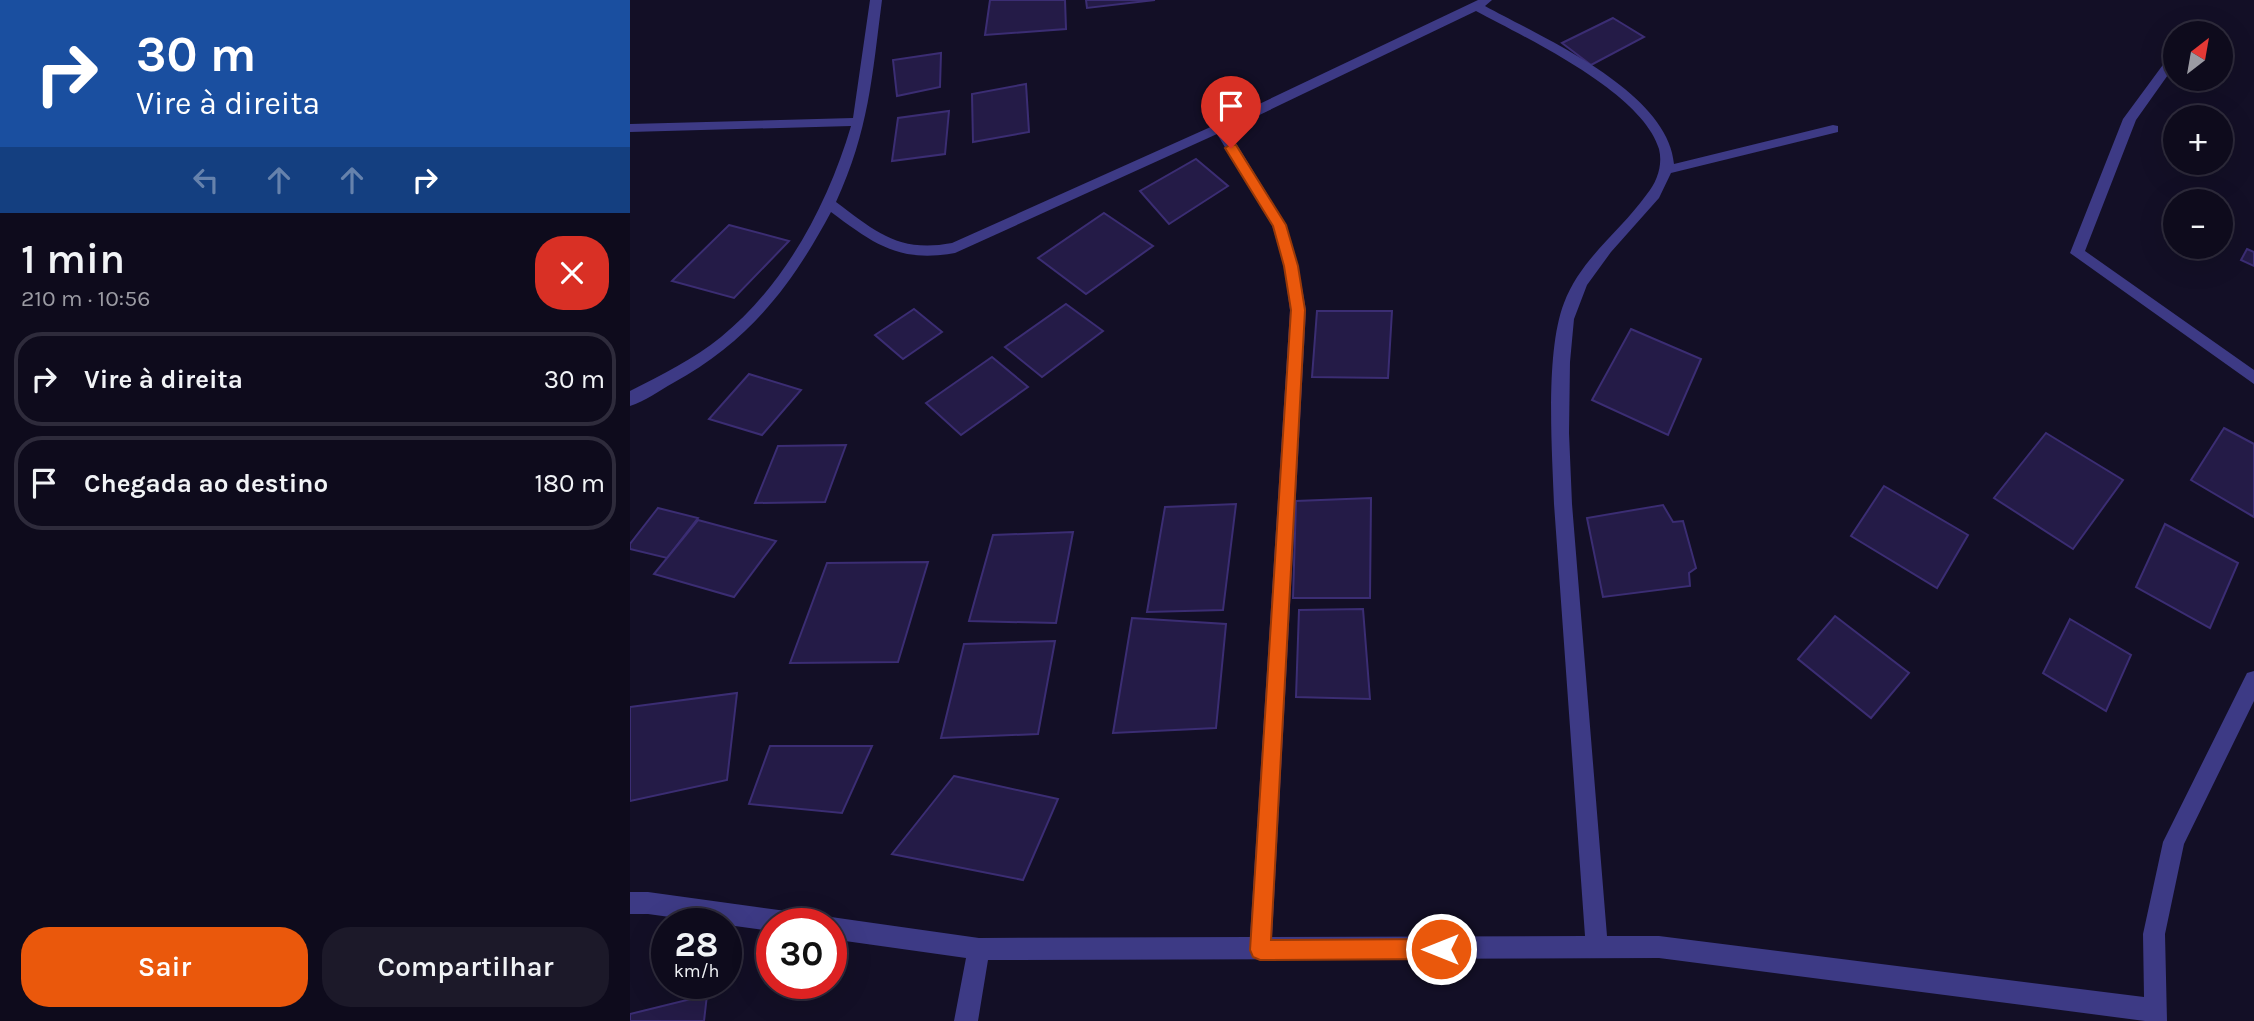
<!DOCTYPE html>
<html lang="pt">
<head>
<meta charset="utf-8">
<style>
	:root { --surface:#0e0b1c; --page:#1c1929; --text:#f1f3f6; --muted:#9b9ba3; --line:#2e2b3b; --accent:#ea580c }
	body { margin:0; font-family:Karla,sans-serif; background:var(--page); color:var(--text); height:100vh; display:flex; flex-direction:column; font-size:26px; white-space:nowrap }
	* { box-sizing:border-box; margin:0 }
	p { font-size:23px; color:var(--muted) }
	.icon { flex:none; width:38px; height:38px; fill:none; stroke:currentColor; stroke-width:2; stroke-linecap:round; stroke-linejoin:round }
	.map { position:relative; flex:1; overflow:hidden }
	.drawer { display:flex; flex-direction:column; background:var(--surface); width:630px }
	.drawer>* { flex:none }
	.top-card { background:#1a4fa0; color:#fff; overflow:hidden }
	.needle { width:46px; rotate:31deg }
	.buttons { position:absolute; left:1533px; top:21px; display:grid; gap:14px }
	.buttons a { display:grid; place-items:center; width:70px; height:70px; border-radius:50%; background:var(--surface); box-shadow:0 7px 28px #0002,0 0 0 2px var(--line); font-size:35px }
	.speed { position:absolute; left:21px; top:908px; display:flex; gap:14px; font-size:35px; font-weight:700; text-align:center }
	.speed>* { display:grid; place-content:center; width:91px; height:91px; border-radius:50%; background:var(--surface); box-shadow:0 7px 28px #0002,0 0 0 2px var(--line); line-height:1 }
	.speed small { font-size:18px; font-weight:400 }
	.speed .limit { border:10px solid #d22; background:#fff; color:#111 }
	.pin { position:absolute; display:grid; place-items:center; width:60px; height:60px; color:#fff; margin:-72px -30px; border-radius:50% 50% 50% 0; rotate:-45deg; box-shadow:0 0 7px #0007 }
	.pin .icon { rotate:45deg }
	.me { position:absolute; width:77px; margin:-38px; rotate:270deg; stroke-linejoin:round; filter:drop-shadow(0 0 5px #0008) }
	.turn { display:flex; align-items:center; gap:24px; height:147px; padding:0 21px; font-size:32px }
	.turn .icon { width:91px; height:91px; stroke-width:2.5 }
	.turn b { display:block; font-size:49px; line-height:60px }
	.lanes { display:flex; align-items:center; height:66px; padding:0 21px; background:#0003; justify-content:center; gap:35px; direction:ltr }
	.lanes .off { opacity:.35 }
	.round { display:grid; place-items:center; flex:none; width:74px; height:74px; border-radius:28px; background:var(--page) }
	.head { display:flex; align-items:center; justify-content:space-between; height:119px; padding:0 21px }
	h1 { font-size:42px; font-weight:600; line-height:52px }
	.button { display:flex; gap:14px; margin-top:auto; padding:14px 21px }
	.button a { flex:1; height:80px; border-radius:28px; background:var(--accent); color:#fff; font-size:28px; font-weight:600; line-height:80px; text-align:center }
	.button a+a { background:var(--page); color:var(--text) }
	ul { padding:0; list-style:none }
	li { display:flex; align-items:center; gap:21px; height:94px; margin:0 14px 10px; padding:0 7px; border:4px solid var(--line); border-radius:28px }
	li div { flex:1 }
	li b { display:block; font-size:26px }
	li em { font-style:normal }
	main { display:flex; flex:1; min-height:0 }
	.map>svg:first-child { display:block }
	.building { fill:#241b47; stroke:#3b2d73; stroke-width:2 }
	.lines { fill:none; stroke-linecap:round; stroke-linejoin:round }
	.minor { fill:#3d3a85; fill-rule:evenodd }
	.route { fill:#ea580c; stroke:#983908; stroke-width:2 }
</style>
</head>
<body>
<main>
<section class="drawer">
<div class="top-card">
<div class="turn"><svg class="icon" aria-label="right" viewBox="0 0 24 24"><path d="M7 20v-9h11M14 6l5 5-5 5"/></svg><div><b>30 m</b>Vire à direita</div></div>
<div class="lanes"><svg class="icon off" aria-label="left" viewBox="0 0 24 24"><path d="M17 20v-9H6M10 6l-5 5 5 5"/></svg><svg class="icon off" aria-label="ahead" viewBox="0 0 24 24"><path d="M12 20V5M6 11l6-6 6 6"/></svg><svg class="icon off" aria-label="ahead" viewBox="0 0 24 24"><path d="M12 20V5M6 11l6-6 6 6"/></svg><svg class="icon" aria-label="right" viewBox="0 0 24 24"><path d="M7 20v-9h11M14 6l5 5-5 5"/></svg></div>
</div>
<div class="head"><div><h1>1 min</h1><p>210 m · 10:56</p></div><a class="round" style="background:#d93025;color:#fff"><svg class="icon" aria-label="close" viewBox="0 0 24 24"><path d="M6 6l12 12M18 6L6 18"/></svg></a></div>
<ul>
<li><svg class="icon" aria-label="right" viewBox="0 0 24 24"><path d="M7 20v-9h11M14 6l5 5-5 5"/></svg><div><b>Vire à direita</b></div><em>30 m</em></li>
<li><svg class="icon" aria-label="arrive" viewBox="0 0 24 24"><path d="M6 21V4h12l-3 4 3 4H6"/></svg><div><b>Chegada ao destino</b></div><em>180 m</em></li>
</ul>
<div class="button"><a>Sair</a><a>Compartilhar</a></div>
</section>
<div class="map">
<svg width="1624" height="1021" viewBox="0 0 1624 1021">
	<rect width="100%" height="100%" fill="#130f26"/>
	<g class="building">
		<path d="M360 0H435L436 29 355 35Z"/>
		<path d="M456 0H525L457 8Z"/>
		<path d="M983 18 1014 37 961 65 932 43Z"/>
		<path d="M311 53 310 87 267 96 263 60Z"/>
		<path d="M396 84 399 132 343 142 342 94Z"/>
		<path d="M319 111 315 154 262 161 268 118Z"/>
		<path d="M566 159 598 186 539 224 510 191Z"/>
		<path d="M474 213 523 246 456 294 408 258Z"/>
		<path d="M99 225 159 241 104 298 42 281Z"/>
		<path d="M1617 249 1624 252V266L1611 260Z"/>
		<path d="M436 304 473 331 412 377 375 347Z"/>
		<path d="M284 309 312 332 273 359 245 335Z"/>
		<path d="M687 311H762L758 378 682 377Z"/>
		<path d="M1001 329 1071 359 1038 435 962 400Z"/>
		<path d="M362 357 398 387 331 435 296 403Z"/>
		<path d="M119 374 171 390 132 435 79 419Z"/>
		<path d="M1594 428 1624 444V517L1561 480Z"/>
		<path d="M1416 433 1493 480 1443 549 1364 498Z"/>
		<path d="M216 445 195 502 125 503 148 446Z"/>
		<path d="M1254 486 1338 535 1307 588 1221 536Z"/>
		<path d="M741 498 740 598H663L666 501Z"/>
		<path d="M606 504 593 610 517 612 535 507Z"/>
		<path d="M1033 505 1043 522 1053 521 1066 568 1059 573 1060 586 973 597 957 518Z"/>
		<path d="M28 508 68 518 37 558 0 549V544Z"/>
		<path d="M68 520 146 541 104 597 24 574Z"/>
		<path d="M1535 524 1608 563 1580 628 1506 587Z"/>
		<path d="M443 532 426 623 339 621 363 535Z"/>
		<path d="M298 562 268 662 160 663 197 563Z"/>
		<path d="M733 609 740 699 666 697 669 610Z"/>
		<path d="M1205 616 1279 673 1241 718 1168 659Z"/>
		<path d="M502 618 596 624 586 728 483 733Z"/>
		<path d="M1440 619 1501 655 1476 711 1413 673Z"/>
		<path d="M425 641 408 734 311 738 334 644Z"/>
		<path d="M107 693 97 780 0 801V707Z"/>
		<path d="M140 746H242L212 813 119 804Z"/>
		<path d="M324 776 428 799 393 880 262 854Z"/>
		<path d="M77 995 74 1021H0V1014Z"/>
	</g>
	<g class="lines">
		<g class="minor">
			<path d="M240 0H252C242 77 239 130 206 202 246 232 269 253 322 243L585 125 848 0H862L855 6C911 37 1038 91 1044 164L1203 125 1208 126V132L1041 173 1029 198 981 252 957 285 944 319 940 362 939 433 942 504 977 936H1029L1514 997 1513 934 1533 842 1617 673 1624 671V701L1554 844 1535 934 1537 1021H1515L1029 958 358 960 348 1021H324L336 958 201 939V924H192L193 920 201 917 349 938 620 937 660 310 654 266 642 225 587 134 325 253C269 263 244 244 201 212 161 287 118 342 43 383 29 391 15 401 0 406V391C31 375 64 359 91 337 155 285 198 204 221 126L0 132V124L223 118ZM846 11C896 38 1012 92 1029 149 1033 165 1027 182 1017 194 990 232 951 258 934 303 915 352 922 449 924 504L955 936 642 937 676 310 668 266 656 225 598 130Z"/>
			<path d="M1539 61 1545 65 1506 120 1455 251 1624 370V384L1440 253 1493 119 1535 62Z"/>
			<path d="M0 892H18L171 913 179 916 182 924H142V931L18 914H0Z"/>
		</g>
	</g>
	<path class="route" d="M601 144 606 145 656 225 668 266 675 310 641 940 811 939 819 942 822 949 819 956 811 959 630 960 623 957 620 950 661 310 654 266 643 226 595 148Z"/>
</svg>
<div class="buttons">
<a><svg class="needle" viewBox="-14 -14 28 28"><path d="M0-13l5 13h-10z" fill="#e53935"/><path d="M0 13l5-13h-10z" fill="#9b9ba3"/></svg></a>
<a>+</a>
<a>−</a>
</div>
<div class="speed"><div>28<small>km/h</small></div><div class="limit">30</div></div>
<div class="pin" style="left:601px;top:148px;background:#d93025"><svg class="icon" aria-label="arrive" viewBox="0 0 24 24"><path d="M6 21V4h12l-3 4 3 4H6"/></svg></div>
<svg class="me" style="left:811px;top:949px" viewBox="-20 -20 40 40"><circle r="17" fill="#ea580c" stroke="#fff" stroke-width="3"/><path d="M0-11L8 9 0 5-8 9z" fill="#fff"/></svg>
</div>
</main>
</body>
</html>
